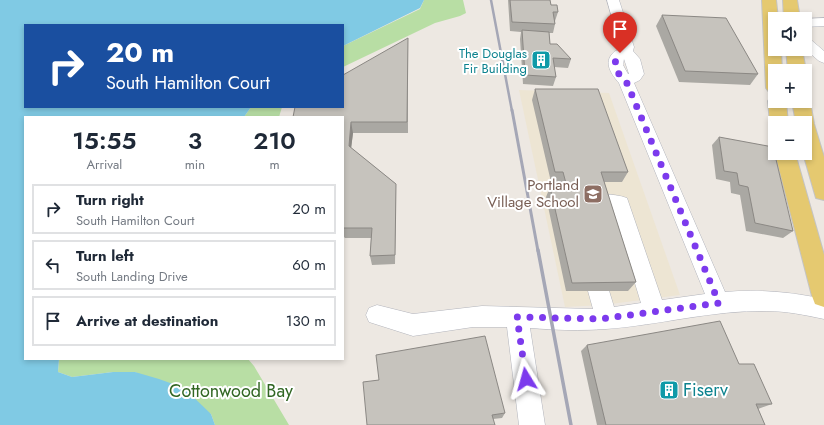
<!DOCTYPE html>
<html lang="en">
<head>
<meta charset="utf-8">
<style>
	:root { --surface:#fff; --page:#f6f6f7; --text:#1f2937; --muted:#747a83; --line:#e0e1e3 }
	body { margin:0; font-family:Jost,sans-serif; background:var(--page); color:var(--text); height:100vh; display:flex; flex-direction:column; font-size:15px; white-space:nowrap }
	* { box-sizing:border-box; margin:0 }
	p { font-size:13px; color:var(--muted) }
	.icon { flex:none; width:22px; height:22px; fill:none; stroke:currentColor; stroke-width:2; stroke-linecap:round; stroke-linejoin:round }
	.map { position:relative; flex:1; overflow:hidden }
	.sheet { position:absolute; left:24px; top:116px; width:320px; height:244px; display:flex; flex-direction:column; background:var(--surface); border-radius:0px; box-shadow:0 2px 6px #0003 }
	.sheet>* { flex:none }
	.hud { position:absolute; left:24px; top:24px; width:320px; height:84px; border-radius:0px; box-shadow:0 2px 6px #0003; background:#1a4fa0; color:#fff; overflow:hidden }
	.controls { position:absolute; left:768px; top:12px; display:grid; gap:8px }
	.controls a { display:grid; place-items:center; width:44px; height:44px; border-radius:0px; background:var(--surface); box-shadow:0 2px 6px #0003; font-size:20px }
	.pin { position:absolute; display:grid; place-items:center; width:34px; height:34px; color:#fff; margin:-41px -17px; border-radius:50% 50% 50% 0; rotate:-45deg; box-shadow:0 0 4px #0007 }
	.pin .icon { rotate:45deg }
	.me { position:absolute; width:44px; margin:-22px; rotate:352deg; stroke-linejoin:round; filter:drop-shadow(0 0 3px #0008) }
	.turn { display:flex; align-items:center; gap:14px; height:84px; padding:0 16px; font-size:18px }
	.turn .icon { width:52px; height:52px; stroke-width:2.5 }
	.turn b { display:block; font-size:28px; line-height:34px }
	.eta { display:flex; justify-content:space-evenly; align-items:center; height:68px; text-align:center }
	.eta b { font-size:24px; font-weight:600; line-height:28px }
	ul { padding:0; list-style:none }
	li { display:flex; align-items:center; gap:12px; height:50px; margin:0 8px 6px; padding:0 8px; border:2px solid var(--line); border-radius:0px }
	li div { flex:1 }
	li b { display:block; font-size:15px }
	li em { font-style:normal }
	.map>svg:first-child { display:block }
	.education { fill:#ede5d3 }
	.green { fill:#b8dea4 }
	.water { fill:#80cae4 }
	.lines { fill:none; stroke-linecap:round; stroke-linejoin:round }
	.minor-casing { stroke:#b2b4bc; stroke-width:1 }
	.major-casing { stroke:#c4c4c4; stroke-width:2 }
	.minor { fill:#fff; fill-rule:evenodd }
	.major { fill:#e5c970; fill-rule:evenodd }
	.rail-far2 { stroke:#a5a7b6; stroke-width:2.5 }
	.rail-far1 { stroke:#a5a7b6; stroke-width:3 }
	.rail { stroke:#a5a7b6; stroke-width:3.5 }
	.wall { fill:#aaa8a3 }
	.shaded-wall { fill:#8b8884 }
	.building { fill:#c6c3bd; stroke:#8b8884 }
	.route { stroke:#7c3aed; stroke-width:7; stroke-dasharray:0 12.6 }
	.labels { text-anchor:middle; stroke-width:4; stroke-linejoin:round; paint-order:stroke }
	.far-culture-label { font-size:13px; fill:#0d838f; stroke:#fff; text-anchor:end }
	.education-label { font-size:15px; fill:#785e54; stroke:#fff; text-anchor:end }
	.near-culture-label { font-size:18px; fill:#0d838f; stroke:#fff; text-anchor:start }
	.near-park-label { font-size:18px; fill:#316623; stroke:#fff }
</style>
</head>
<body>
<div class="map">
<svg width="824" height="425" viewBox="0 0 824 425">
	<rect width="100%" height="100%" fill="#ede8e2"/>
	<path class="education" d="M519 90 609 93 680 295 603 305 565 307Z"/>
	<g class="green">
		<path d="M424 0H463L466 13 460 16 435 23 343 67V46L420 9Z"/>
		<path d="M251 107H282L279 117H244Z"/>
		<path d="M59 359H248L254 366 289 425H215L211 414 135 372H113L72 377 58 372Z"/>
	</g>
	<path class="water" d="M0 0H424L420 8 343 46V25H25V107H251L244 117H25V359H59L58 372 72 377 113 372H135L159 379 184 388 211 414 215 425H0Z"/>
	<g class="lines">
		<g class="minor-casing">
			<g id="minor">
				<path d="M607 0H619L634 47 633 51 640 59 644 74 640 80 634 83 725 292C759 289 791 292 824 299V319C805 315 786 311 767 311 712 310 660 325 606 329 581 331 555 330 530 328L545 425H519L507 327H473L413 336 369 322 366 315 369 308 377 305 413 314 482 306 593 309 588 291 591 284 599 281 607 284 614 307 641 303 613 211H585L578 208 576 203 578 198C592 193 613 193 627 198L662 300 705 294 619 83C612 75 603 63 613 53 616 50 618 51 620 47ZM624 59 629 74H628L623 65Z"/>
				<path d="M824 18V26L805 27V19Z"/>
				<path d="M805 38 810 39 824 51V63L819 61 805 49Z"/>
			</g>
		</g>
		<g class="major-casing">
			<g id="major">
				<path d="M762 0H776L778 19H775V49H781L782 71H775V94L769 92 766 88Z"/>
				<path d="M783 0H797L800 19H784Z"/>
				<path d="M786 49H802L806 71 805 72 788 71Z"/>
				<path d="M775 95V101H786L788 123H775V129L770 123 768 101 771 97Z"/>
				<path d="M805 96 810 101 814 124 824 157V200L816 198 803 153H805V123H796L792 101H805Z"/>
				<path d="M775 153H795L824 255V307L815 304 812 296Z"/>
			</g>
		</g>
		<use href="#minor" class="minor"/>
		<use href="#major" class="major"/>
		<path class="rail-far2" d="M491 0 512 111"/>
		<path class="rail-far1" d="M512 110 538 251"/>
		<path class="rail" d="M538 250 571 425"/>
	</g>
	<g class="wall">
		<path d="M508 0H550L551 5 558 12 555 21V24L553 33H549L550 44 571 59 568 68 554 67 556 77 553 86 523 84 520 39 521 32 510 31Z"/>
		<path d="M662 15 758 74 750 85 679 82 656 26Z"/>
		<path d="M408 38V133H353L351 148 396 184V194L395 264 372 265 370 256 371 238H345L343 236V117Z"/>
		<path d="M535 89 628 172 622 182H604L636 282 628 291H566L546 197 550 187H560L559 182H551L532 100Z"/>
		<path d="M719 137 793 231 783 238 746 231 740 195 731 193 730 182 716 179 712 145Z"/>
		<path d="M587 345 739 364 772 404 758 409 765 425H597L581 351Z"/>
		<path d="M505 413 502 418 493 419 367 425Z"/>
	</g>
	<path class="shaded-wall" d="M351 122 353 133 350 157 349 146Z"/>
	<g class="building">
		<path d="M510 0H550L551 5H557L558 12H553L555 24 512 22Z"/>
		<path d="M662 15 726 18 758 74 685 71Z"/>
		<path d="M522 30 549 32 550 44H557L571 59 553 58 556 77 525 75Z"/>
		<path d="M408 38 407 122H351L349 146 396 184 395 255 370 256 372 228H343V117H293L295 107H343V75Z"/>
		<path d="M535 89H598L628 172H601L636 282 572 283 550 187H567L563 172H555Z"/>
		<path d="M719 137 773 147 793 231 755 223 748 187 739 185 737 173 724 171Z"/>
		<path d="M720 321 739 364H754L772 404H756L765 425H606L587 345Z"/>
		<path d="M485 336 505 413 492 415 495 425H367L363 382 379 380 376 355Z"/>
	</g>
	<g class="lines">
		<path class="route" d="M526 379 517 317 600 319 719 303 626 81 618 73 615 60 620 53"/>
	</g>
	<defs>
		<g id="building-square" transform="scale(1)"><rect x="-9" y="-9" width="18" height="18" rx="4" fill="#0f9aa8" stroke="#fff"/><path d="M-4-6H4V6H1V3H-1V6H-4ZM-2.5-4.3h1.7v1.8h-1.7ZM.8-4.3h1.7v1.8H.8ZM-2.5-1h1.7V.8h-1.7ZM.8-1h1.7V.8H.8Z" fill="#fff"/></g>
		<g id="school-square" transform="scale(1)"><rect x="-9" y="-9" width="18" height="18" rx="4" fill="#8d6e63" stroke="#fff"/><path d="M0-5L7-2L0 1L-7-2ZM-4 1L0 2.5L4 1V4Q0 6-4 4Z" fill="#fff"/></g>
	</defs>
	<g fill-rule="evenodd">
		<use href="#building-square" x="541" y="60"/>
		<use href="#school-square" x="593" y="194"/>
		<use href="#building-square" x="669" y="390"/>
	</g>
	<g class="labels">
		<g class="far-culture-label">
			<text x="527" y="58">The Douglas<tspan x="527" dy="15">Fir Building</tspan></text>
		</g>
		<g class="education-label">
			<text x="579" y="190">Portland<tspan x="579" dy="17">Village School</tspan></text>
		</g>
		<g class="near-culture-label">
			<text x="683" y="396">Fiserv</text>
		</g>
		<g class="near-park-label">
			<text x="231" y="397">Cottonwood Bay</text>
		</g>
	</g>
</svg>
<div class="controls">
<a><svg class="icon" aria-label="sound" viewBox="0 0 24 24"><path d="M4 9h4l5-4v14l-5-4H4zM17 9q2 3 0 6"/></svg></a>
<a>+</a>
<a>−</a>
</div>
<div class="pin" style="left:620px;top:53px;background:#d93025"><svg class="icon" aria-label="arrive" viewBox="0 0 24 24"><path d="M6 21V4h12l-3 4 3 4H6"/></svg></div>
<svg class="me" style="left:526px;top:379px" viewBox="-20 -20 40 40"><path d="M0-17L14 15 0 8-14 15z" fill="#7c3aed" stroke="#fff" stroke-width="4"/></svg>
<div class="hud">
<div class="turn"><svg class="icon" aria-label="right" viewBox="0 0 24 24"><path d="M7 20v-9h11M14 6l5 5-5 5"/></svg><div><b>20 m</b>South Hamilton Court</div></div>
</div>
<section class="sheet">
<div class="eta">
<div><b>15:55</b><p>Arrival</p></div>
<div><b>3</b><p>min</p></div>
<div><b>210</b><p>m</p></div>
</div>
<ul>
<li><svg class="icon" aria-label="right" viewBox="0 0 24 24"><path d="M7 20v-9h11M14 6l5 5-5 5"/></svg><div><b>Turn right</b><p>South Hamilton Court</p></div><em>20 m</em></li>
<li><svg class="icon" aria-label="left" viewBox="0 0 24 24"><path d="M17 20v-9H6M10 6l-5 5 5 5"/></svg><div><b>Turn left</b><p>South Landing Drive</p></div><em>60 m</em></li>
<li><svg class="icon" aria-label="arrive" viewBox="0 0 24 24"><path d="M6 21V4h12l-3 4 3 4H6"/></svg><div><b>Arrive at destination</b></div><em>130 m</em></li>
</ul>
</section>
</div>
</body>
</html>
